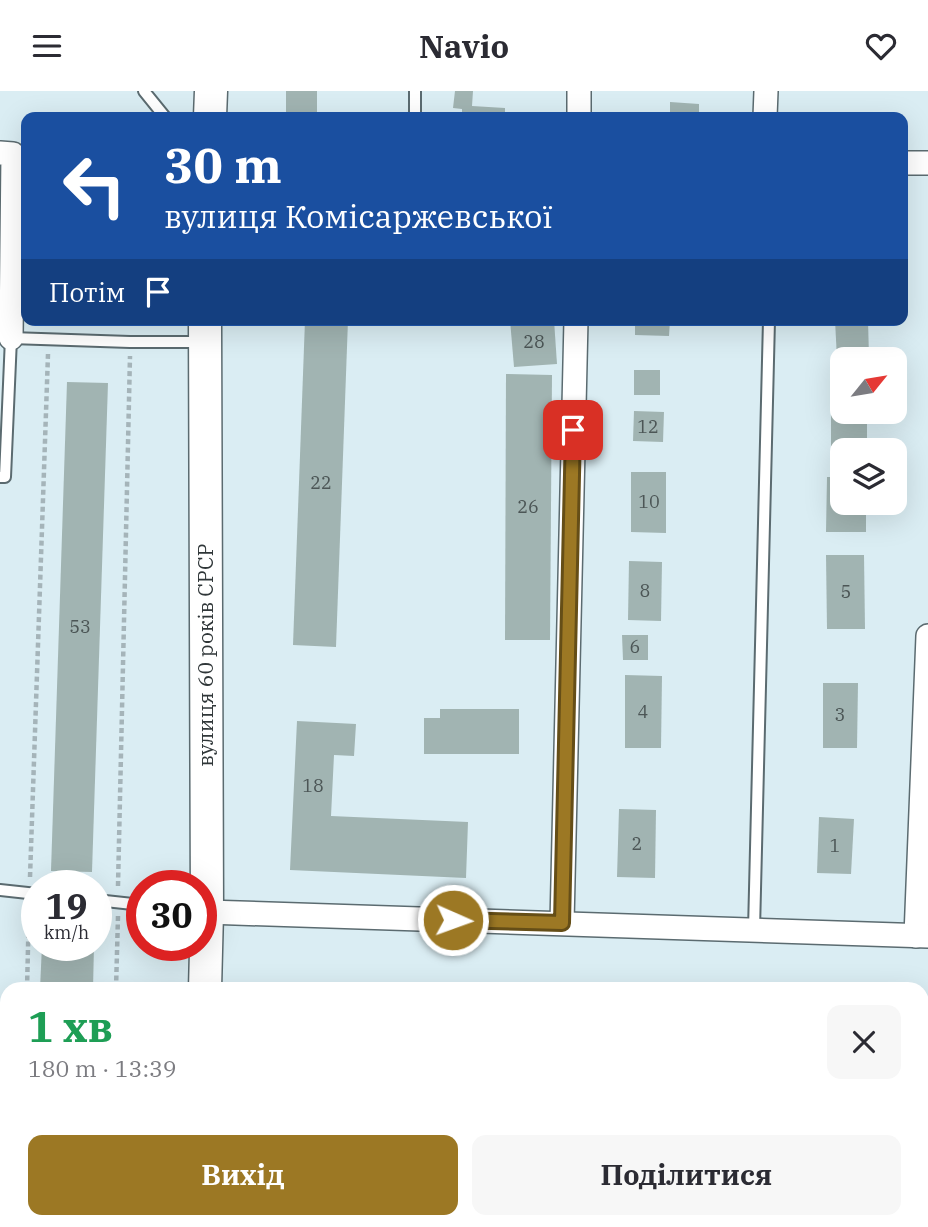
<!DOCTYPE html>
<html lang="uk">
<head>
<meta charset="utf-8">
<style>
	:root { --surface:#fff; --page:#f7f7f7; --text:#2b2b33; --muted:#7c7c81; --accent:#9c7824 }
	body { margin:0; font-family:"IBM Plex Serif",serif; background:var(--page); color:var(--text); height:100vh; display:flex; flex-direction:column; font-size:26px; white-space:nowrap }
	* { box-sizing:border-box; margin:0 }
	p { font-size:23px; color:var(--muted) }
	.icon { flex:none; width:38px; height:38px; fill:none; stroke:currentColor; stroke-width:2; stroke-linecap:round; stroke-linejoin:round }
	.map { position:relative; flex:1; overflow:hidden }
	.details { position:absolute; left:0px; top:891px; width:929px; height:247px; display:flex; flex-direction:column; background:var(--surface); border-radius:21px 21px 0 0; box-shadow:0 7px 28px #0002 }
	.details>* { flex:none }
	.hud { position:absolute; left:21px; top:21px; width:887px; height:214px; border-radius:14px; box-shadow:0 7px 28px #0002; background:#1a4fa0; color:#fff; overflow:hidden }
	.needle { width:46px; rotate:60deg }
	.tools { position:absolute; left:830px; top:256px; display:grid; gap:14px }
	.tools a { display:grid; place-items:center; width:77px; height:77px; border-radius:14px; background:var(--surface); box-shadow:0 7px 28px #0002; font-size:35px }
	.speed { position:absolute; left:21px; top:779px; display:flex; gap:14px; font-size:35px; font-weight:700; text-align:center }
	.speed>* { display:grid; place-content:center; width:91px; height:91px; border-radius:50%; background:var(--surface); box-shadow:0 7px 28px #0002; line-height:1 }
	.speed small { font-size:18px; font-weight:400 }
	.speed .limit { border:10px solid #d22; background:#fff; color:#111 }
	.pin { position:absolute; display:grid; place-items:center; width:60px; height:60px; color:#fff; margin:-30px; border-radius:14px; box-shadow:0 4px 10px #0006 }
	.me { position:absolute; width:77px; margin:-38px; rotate:92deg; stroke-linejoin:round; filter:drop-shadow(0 0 5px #0008) }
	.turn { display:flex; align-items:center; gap:24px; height:147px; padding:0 28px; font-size:32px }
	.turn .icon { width:91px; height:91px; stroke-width:2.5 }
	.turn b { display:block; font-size:49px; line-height:60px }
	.then { display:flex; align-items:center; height:66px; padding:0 28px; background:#0003; gap:14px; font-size:26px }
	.round { display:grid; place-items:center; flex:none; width:74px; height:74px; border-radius:14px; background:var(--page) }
	.summary { display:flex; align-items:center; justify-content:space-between; height:119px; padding:0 28px }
	h1 { font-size:42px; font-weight:800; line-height:52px; color:#1e9e55 }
	.action { display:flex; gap:14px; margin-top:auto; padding:14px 28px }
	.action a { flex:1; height:80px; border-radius:14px; background:var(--accent); color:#fff; font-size:28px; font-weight:800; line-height:80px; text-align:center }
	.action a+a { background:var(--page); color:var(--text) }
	header { display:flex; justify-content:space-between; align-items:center; height:91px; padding:0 28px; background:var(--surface); font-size:32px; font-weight:800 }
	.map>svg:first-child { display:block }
	.building { fill:#a1b4b2 }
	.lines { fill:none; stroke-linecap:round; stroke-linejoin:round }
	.lane-casing { stroke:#5b6b70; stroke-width:14 }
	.street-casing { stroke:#5b6b70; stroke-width:26 }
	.secondary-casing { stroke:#5b6b70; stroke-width:35 }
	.path { stroke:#a5b4b9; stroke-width:4.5; stroke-dasharray:5 3.5; stroke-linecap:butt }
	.lane { stroke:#fff; stroke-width:10 }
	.street { stroke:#fff; stroke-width:23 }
	.secondary { stroke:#fff; stroke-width:32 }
	.route-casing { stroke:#654e17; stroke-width:18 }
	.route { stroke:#9c7824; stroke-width:12 }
	.labels { text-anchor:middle; stroke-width:5; stroke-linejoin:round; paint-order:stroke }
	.number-label { font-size:18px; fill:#4c5656 }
	.street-label { font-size:21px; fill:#2f3638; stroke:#fff }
</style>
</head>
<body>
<header><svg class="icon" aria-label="menu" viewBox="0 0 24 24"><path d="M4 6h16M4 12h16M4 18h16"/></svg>Navio<svg class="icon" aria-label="heart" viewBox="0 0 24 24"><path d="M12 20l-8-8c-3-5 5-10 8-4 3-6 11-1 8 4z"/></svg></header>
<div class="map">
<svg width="928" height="1136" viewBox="0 0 928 1136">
	<rect width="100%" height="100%" fill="#daedf3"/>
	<g class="building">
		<rect x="286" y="0" width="31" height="26"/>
		<path d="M455 0H473L472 15 505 17V26H462V18L453 17Z"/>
		<path d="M670 11 699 13V26H670Z"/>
		<path d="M601 21 643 23V26H601Z"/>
		<rect x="777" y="22" width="23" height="4"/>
		<path d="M305 229H348L336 556 293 554Z"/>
		<path d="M510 229H554L557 273 514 276Z"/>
		<path d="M635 229H670L669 245 635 244Z"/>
		<path d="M835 229H868L869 266 837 268Z"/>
		<rect x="634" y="279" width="26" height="25"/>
		<path d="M506 283 552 284 550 549H505Z"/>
		<path d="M67 291 108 292 92 781 51 780Z"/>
		<path d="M831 301H842V320H867V355H831Z"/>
		<path d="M634 320 664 321 663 351 633 350Z"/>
		<path d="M631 381H666V442L631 441Z"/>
		<path d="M827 386H842V411H866V441H826Z"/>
		<path d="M826 464H864L865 538H827Z"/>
		<path d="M629 470 662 471 661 530 628 529Z"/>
		<path d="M622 544H648V569H623Z"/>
		<path d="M625 584 662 585 661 657H625Z"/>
		<path d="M823 592H858L857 657H823Z"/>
		<path d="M440 618H519V663H424V627H440Z"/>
		<path d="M297 630 356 633 354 665 334 664 331 725 468 731 466 787 290 779Z"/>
		<path d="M619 718 656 719 655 787 617 786Z"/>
		<path d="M819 726 854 728 851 783 817 782Z"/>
		<path d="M42 854H94L93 898H40Z"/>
		<rect x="34" y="1130" width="52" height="6"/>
	</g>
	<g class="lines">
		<g class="lane-casing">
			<g id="lane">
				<path d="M144 0 165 26"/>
				<path d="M415 26V0"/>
				<path d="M0 386H5L11 247 130 251H202"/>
				<path d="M0 799 37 803"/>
				<path d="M96 809 142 814"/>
				<path d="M754 839 769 229"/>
			</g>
		</g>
		<g class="street-casing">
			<g id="street">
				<path d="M579 0V26"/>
				<path d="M765 26 766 0"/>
				<path d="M0 62 13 63 11 247"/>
				<path d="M903 72H928"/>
				<path d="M207 821 928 845"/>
				<path d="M562 832 576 229"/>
				<path d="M916 845 928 545"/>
			</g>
		</g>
		<g class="secondary-casing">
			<g id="secondary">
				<path d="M210 26 211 0"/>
				<path d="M205 898 207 821 205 229"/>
				<path d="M198 1136V1130"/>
			</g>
		</g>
		<g class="path">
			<path d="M30 786 48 263"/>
			<path d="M118 795 130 265"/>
			<path d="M27 898 29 816"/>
			<path d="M116 898 118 825"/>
			<path d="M18 1136 19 1130"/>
			<path d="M111 1136V1130"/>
		</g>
		<use href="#lane" class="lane"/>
		<use href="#street" class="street"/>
		<use href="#secondary" class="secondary"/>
	</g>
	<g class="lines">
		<g class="route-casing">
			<path id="route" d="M453 829 562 832 573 339"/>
		</g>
		<use href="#route" class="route"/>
	</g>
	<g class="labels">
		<g class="number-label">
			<text x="534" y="257">28</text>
			<text x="648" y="342">12</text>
			<text x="321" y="398">22</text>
			<text x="649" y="417">10</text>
			<text x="528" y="422">26</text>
			<text x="645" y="506">8</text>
			<text x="846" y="507">5</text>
			<text x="80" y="542">53</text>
			<text x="635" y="562">6</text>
			<text x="643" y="627">4</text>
			<text x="840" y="630">3</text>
			<text x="313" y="701">18</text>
			<text x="637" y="759">2</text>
			<text x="835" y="761">1</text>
		</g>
		<g class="street-label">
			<text transform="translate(206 564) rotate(-90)" y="7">вулиця 60 років СРСР</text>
		</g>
	</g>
</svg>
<div class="tools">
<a><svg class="needle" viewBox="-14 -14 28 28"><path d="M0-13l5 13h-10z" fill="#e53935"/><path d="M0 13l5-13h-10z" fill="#7c7c81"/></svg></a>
<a><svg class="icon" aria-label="layers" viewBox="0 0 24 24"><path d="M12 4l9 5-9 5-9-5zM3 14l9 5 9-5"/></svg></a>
</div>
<div class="speed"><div>19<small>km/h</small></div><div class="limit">30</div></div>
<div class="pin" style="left:573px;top:339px;background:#d93025"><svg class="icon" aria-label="arrive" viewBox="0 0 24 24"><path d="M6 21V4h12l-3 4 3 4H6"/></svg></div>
<svg class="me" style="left:453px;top:829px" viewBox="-20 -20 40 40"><circle r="17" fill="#9c7824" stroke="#fff" stroke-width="3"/><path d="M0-11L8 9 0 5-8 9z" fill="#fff"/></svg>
<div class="hud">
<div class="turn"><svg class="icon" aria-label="left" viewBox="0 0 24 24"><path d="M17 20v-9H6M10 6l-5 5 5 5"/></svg><div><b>30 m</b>вулиця Комісаржевської</div></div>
<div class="then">Потім<svg class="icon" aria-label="arrive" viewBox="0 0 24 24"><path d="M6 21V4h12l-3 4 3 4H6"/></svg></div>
</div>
<section class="details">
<div class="summary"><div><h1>1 хв</h1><p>180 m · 13:39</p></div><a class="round"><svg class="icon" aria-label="close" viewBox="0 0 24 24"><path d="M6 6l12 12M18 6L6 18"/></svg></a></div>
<div class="action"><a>Вихід</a><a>Поділитися</a></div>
</section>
</div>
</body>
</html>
